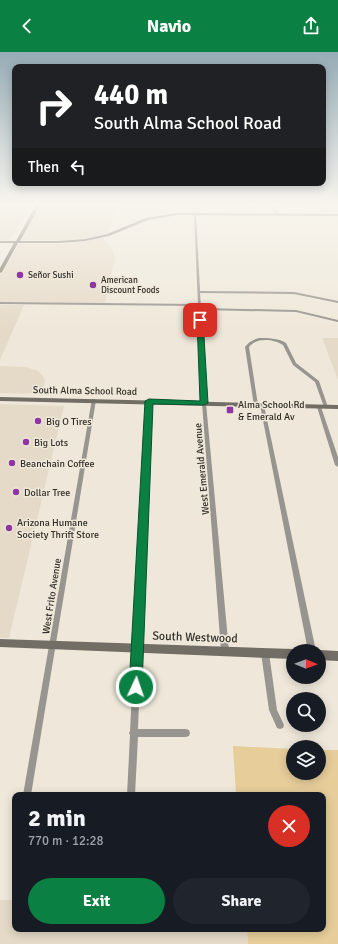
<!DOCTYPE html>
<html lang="en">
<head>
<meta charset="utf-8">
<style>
	:root { --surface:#171b24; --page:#20242c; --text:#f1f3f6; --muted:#9ea1a6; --accent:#0b8043 }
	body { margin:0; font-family:Signika,sans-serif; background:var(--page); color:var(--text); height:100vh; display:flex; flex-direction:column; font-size:15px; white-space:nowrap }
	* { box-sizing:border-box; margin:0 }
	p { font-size:13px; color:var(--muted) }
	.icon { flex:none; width:22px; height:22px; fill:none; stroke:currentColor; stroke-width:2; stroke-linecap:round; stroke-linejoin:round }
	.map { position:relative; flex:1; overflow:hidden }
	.side { position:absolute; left:12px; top:740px; width:314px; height:140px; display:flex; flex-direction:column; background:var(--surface); border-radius:8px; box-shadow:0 2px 10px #0003 }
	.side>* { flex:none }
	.banner { position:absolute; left:12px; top:12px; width:314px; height:122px; border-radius:8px; box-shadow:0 2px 10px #0003; background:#202124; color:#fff; overflow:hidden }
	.needle { width:26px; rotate:91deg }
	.fabs { position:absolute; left:286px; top:592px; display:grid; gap:8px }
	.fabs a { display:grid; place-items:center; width:40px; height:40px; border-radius:50%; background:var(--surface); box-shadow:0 2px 10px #0003; font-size:20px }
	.pin { position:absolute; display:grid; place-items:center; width:34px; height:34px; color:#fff; margin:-17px; border-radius:8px; box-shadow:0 2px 6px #0006 }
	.me { position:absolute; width:44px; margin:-22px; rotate:3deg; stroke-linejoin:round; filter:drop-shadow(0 0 3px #0008) }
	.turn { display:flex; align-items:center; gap:14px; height:84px; padding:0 16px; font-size:18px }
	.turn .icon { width:52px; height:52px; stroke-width:2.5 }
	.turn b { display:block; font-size:28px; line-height:34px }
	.then { display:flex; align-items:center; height:38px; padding:0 16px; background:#0003; gap:8px; font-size:15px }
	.round { display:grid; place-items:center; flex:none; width:42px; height:42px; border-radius:21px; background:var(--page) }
	.head { display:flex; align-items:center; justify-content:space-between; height:68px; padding:0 16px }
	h1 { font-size:24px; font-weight:700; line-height:30px }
	.cta { display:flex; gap:8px; margin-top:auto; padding:8px 16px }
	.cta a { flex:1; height:46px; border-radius:24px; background:var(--accent); color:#fff; font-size:16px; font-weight:700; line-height:46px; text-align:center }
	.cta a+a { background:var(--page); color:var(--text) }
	header { display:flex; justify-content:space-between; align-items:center; height:52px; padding:0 16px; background:var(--accent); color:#fff; font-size:18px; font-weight:700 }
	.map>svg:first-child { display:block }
	.built { fill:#e5dac7 }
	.green { fill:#e7cd9a }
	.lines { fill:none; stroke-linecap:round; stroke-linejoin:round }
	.street { fill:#989590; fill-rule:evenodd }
	.secondary { fill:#726e65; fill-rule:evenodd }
	.route { fill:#0b8043; stroke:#07532c }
	.poi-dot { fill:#8e36a2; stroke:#efe8da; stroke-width:1.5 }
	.labels { text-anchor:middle; stroke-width:3; stroke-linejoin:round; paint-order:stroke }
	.far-poi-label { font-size:9px; fill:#322f2a; stroke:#efe8da; text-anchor:start }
	.street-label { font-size:10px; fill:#322f2a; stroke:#efe8da }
	.poi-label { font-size:10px; fill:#322f2a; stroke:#efe8da; text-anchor:start }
	.near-street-label { font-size:12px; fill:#322f2a; stroke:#efe8da }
</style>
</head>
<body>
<header><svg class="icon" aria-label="back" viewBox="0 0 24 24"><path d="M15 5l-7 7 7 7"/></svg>Navio<svg class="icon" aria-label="share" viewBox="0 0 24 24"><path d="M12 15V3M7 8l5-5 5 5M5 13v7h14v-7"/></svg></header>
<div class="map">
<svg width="338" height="892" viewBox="0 0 338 892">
	<rect width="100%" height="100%" fill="#efe8da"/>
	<g class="built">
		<path d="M0 153H32L10 187 7 188H0Z"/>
		<path d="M38 155H115L109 180 92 185 70 188H21L20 187Z"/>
		<path d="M102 186 111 195 115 205 105 251 0 250V223L19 192H64Z"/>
		<path d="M0 253H24L0 308Z"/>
		<path d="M322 286H338V328Z"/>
		<path d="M0 314 26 315 38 319 43 324 45 328 42 342 0 341Z"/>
		<path d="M0 352 64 354 9 586H0Z"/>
		<path d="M0 848H15V877H247L248 892H0Z"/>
	</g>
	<path class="green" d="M233 694 293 697V721H319V698H338V892H248L247 877H323V743H236Z"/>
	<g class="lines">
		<g class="street">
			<path d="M270 153H272L279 163H277Z"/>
			<path d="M195 161 196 162 200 239 294 240 338 249V251L294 242 200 241 201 256 296 258 338 268V270L296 260 201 258 206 351 229 599 227 601 225 602 223 601 221 599 202 351 198 254 0 252V250L198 252 194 162Z"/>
			<path d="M259 286C268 286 278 286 286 291L296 311 319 329 328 355V356H326L324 355 315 330 293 313 283 293C274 287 256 285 249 295L258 353V354H254L245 295C249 290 252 288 259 286Z"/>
			<path d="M92 347H94L96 348 31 743H23Z"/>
			<path d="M147 348H151V349L138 677H186L189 678 190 681 189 684 186 685H138L135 743H127L130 683 129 681 130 679Z"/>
			<path d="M260 352H264V353L316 599H308L260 353Z"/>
			<path d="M317 354H319L321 355 338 405V415L335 413 317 355Z"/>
			<path d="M265 598 267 599 269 601 277 658 284 673 283 676 280 677 277 676 269 658 261 601 263 599Z"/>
		</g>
		<g class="secondary">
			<path d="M36 153H40L20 189H59L85 187 107 182 146 166 177 161 338 162V164L177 163 148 168 109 184 85 189 59 191H18L2 220 0 221V216L14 191H0V189H16Z"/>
			<path d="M0 345 338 353V357L0 349Z"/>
			<path d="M0 587 293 597 297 599H293V607L0 595Z"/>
			<path d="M319 598 338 599V609L319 608V599H317Z"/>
		</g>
	</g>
	<linearGradient id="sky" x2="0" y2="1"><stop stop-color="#96acb6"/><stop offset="0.55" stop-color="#f8f5ee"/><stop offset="1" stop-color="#f8f5ee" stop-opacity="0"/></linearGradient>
	<rect width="338" height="277" fill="url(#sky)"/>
	<path class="route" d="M200 266 203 268 208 351 204 353 153 352 142 635 140 639 136 641 131 639 129 635 145 349 149 347 200 349 197 268Z"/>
	<g class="poi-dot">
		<circle cx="20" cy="223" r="4"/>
		<circle cx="93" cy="233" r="4"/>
		<rect x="226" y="354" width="8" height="8" rx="2"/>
		<circle cx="38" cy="369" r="4"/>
		<circle cx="26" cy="390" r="4"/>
		<circle cx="12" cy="411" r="4"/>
		<circle cx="16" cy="440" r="4"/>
		<circle cx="9" cy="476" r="4"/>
	</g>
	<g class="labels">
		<g class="far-poi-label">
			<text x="28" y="226">Señor Sushi</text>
			<text x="101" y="231">American<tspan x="101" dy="10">Discount Foods</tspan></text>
		</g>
		<g class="street-label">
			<text transform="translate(85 338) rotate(1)" y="4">South Alma School Road</text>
			<text transform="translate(201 417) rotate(-95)" y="4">West Emerald Avenue</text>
			<text transform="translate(51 544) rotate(-81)" y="4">West Frito Avenue</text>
		</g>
		<g class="poi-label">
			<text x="238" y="356">Alma School Rd<tspan x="238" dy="12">&amp; Emerald Av</tspan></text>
			<text x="46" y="373">Big O Tires</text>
			<text x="34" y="394">Big Lots</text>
			<text x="20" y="415">Beanchain Coffee</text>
			<text x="24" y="444">Dollar Tree</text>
			<text x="17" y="474">Arizona Humane<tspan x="17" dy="12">Society Thrift Store</tspan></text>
		</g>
		<g class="near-street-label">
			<text transform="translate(195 585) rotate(2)" y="4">South Westwood</text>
		</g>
	</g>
</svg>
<div class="fabs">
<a><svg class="needle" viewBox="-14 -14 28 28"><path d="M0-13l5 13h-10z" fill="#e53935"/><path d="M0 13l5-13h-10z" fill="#9ea1a6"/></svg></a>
<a><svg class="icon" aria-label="search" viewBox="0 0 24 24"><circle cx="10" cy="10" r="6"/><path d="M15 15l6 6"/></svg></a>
<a><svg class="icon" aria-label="layers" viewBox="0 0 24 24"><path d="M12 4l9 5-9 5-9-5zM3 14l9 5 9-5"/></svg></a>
</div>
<div class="pin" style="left:200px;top:268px;background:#d93025"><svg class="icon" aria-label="arrive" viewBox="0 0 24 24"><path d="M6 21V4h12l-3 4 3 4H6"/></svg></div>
<svg class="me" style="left:136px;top:635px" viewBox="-20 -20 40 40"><circle r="17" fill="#0b8043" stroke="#fff" stroke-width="3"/><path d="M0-11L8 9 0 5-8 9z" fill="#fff"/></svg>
<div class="banner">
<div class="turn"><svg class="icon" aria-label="right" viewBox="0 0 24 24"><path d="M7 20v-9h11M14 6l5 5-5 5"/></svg><div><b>440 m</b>South Alma School Road</div></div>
<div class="then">Then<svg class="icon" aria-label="left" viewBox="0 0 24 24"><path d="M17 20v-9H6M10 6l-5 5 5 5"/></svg></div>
</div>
<section class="side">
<div class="head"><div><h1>2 min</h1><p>770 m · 12:28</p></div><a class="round" style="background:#d93025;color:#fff"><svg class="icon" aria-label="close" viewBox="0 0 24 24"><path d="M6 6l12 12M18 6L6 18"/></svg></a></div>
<div class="cta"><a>Exit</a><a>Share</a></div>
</section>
</div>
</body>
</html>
